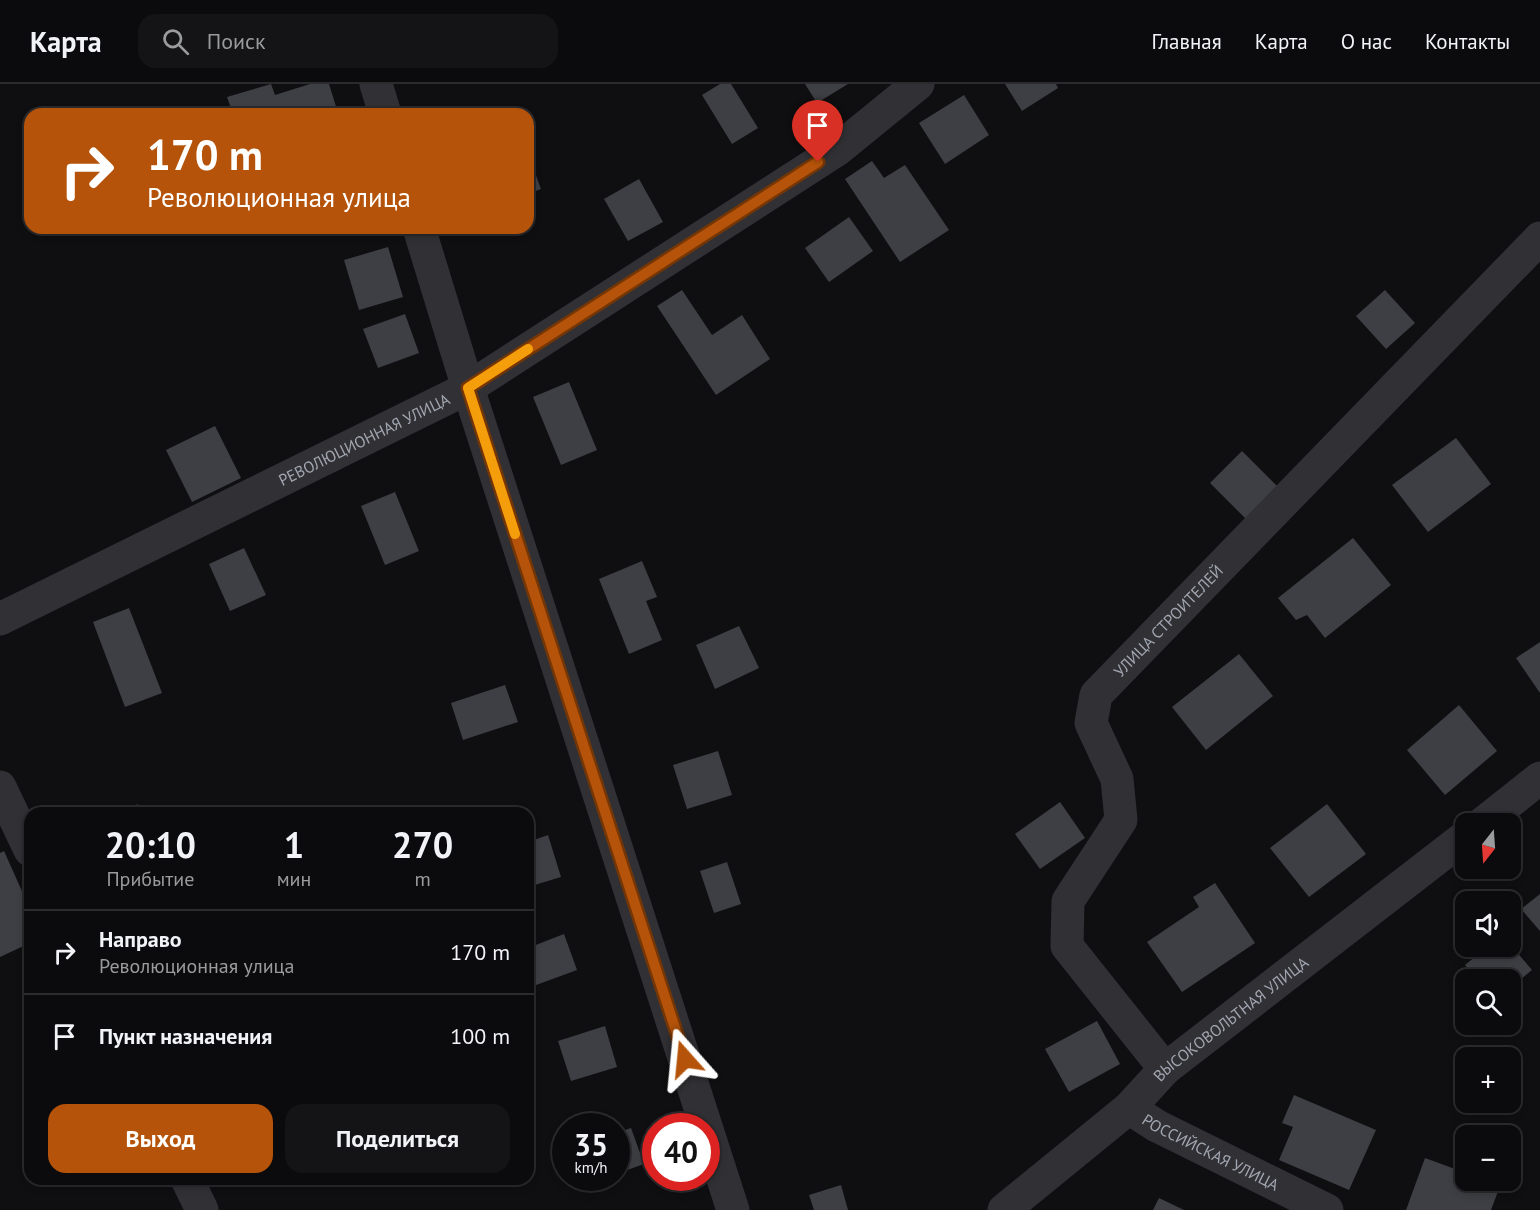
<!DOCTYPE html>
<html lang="ru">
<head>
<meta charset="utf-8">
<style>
	:root { --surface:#0b0b0d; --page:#141416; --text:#f1f3f6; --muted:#9a9b9d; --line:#2b2b2e; --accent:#b45309 }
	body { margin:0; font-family:"PT Sans",sans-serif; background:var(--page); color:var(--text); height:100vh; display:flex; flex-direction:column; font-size:22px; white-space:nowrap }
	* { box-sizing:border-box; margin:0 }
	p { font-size:20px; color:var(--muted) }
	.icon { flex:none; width:33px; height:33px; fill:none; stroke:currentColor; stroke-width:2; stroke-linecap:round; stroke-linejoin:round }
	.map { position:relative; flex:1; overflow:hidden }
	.panel { position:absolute; left:24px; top:723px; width:510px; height:378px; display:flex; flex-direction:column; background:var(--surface); border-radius:18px; box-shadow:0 3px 9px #0003,0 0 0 2px var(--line) }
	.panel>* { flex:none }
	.banner { position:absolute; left:24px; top:24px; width:510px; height:126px; border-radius:18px; box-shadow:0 3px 9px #0003,0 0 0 2px var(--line); background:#b45309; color:#fff; overflow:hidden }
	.needle { width:39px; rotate:197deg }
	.controls { position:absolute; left:1455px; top:729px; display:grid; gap:12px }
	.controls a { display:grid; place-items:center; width:66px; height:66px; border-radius:12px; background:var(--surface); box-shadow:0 3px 9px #0003,0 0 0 2px var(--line); font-size:30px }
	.speed { position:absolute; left:552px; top:1029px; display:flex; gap:12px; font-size:30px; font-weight:700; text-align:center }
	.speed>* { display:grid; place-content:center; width:78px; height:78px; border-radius:50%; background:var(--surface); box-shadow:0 3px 9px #0003,0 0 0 2px var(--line); line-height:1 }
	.speed small { font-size:15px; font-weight:400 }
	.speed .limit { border:9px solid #d22; background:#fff; color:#111 }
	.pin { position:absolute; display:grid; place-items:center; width:51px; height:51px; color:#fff; margin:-62px -26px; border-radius:50% 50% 50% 0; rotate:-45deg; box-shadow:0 0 6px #0007 }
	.pin .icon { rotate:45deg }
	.me { position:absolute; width:66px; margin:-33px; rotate:342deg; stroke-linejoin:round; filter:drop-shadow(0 0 4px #0008) }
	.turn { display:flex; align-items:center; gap:21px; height:126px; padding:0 24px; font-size:27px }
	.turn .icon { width:78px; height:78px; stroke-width:2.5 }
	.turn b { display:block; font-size:42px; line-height:51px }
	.eta { display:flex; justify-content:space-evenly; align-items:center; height:102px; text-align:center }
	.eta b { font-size:36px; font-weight:600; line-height:42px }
	.action { display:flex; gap:12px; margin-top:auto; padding:12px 24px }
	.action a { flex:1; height:69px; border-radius:18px; background:var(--accent); color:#fff; font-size:24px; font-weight:600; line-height:69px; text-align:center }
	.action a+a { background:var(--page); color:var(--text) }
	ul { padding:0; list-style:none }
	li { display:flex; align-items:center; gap:18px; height:84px; padding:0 24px; border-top:2px solid var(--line) }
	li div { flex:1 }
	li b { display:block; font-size:22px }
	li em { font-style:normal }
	header { display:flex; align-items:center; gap:36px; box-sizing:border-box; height:84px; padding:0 30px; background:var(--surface); border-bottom:2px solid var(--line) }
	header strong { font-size:28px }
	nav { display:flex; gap:33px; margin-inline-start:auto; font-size:21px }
	.search { width:420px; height:54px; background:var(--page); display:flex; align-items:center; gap:15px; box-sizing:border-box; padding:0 21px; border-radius:18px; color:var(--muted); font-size:22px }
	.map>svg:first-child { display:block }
	.building { fill:#3e3f44 }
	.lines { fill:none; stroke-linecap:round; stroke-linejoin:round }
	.minor { stroke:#313135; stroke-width:33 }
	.route-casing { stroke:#753606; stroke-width:15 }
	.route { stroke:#b45309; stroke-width:10 }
	.slow { stroke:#f59e0b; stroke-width:10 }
	.labels { text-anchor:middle; stroke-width:4.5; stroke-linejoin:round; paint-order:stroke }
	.street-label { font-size:16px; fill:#a1a6b1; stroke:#0a0a0c }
</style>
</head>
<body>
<header>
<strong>Карта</strong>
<div class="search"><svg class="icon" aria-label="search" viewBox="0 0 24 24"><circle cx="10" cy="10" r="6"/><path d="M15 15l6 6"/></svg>Поиск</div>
<nav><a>Главная</a><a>Карта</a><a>О нас</a><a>Контакты</a></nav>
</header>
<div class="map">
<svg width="1540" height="1126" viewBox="0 0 1540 1126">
	<rect width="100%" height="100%" fill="#0f0f11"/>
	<g class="building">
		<path d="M271 0 275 11 310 0H329L338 29 233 30 227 13Z"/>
		<path d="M720 0H731L758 44 732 60 702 11Z"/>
		<path d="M805 0H848L817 19Z"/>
		<path d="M1005 0H1056L1058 4 1022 27Z"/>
		<path d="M964 11 989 51 945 80 919 39Z"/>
		<path d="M528 70 541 105 528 110Z"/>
		<path d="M872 77 884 94 905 81 949 146 900 178 845 95Z"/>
		<path d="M639 95 663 138 628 157 604 115Z"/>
		<path d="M849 133 873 167 829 198 805 164Z"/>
		<path d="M388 163 403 213 359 226 344 176Z"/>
		<path d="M682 206 712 251 742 231 770 275 716 311 657 222Z"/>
		<path d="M1385 206 1415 239 1386 265 1356 232Z"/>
		<path d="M405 230 419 269 378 284 363 245Z"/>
		<path d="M569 298 597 366 561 381 533 313Z"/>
		<path d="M215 342 241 394 192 418 166 366Z"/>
		<path d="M1456 354 1491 400 1428 448 1392 401Z"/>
		<path d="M1242 367 1279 404 1247 436 1210 399Z"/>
		<path d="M395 408 419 467 385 481 361 422Z"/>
		<path d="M1353 454 1391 501 1325 554 1307 531 1296 536 1278 514Z"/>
		<path d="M244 464 266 511 230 527 209 480Z"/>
		<path d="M642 477 657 513 646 517 662 556 629 570 599 495Z"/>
		<path d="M129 524 162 609 125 623 93 538Z"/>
		<path d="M739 542 759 584 715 605 696 561Z"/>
		<path d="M1540 558V609L1516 574Z"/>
		<path d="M1239 570 1273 612 1206 666 1172 623Z"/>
		<path d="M505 601 518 638 463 656 451 619Z"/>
		<path d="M1459 621 1497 667 1445 711 1407 666Z"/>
		<path d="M718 667 732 711 687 725 673 681Z"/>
		<path d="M1060 718 1085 754 1040 785 1015 750Z"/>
		<path d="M138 720 142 729H120Z"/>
		<path d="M1327 720 1366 770 1309 813 1270 764Z"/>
		<path d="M548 751 561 793 528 803V758Z"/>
		<path d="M4 767 30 825V859L0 873V769Z"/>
		<path d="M727 778 741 820 714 829 700 787Z"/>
		<path d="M1215 799 1255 859 1182 908 1147 858 1199 823 1193 813Z"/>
		<path d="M1540 810V847L1521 825Z"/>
		<path d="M564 850 577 886 528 904V864Z"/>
		<path d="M1510 860 1532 886 1510 904V896H1477L1465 881 1488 862H1510Z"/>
		<path d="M1097 937 1120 980 1069 1008 1045 965Z"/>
		<path d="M605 942 617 983 571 997 558 957Z"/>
		<path d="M1294 1011 1376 1046 1349 1106 1279 1076 1293 1043 1282 1039Z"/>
		<path d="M631 1044 644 1080 616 1090V1049Z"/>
		<path d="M1425 1074 1466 1089V1096H1486L1500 1102 1491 1126H1406Z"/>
		<path d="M841 1101 848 1126H814L809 1111Z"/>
		<path d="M1159 1114 1184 1126H1153Z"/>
	</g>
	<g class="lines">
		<g class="minor">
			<path d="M376 0 385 30"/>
			<path d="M419 144 468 304 733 1126"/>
			<path id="s1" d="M0 535 468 304 837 66 918 0"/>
			<path d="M0 703 30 766"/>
			<path d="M1482 740 1540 694"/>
			<path id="s2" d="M1165 985 1067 862 1068 817 1121 736 1117 695 1091 639 1096 611 1540 154"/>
			<path id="s3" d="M1129 1024 1157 1042 1327 1126"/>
			<path d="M187 1095 202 1126"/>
			<path id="s4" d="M1004 1126 1129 1024 1165 985 1466 752"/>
		</g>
	</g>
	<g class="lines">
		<g class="route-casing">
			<path id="route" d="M685 975 468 304 818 78"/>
		</g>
		<use href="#route" class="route"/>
		<path class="slow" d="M515 450 468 304 528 265"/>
	</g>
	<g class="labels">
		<g class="street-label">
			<text dy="6" stroke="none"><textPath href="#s1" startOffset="406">РЕВОЛЮЦИОННАЯ УЛИЦА</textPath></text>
			<text dy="6" stroke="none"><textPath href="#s2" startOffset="534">УЛИЦА СТРОИТЕЛЕЙ</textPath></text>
			<text dy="6" stroke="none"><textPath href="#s4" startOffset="297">ВЫСОКОВОЛЬТНАЯ УЛИЦА</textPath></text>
			<text dy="6" stroke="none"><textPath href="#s3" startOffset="93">РОССИЙСКАЯ УЛИЦА</textPath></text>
		</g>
	</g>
</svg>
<div class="controls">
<a><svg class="needle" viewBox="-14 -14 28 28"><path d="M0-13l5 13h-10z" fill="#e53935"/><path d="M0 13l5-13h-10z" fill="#9a9b9d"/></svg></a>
<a><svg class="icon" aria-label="sound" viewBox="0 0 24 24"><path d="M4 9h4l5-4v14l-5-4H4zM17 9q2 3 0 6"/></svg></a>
<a><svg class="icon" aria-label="search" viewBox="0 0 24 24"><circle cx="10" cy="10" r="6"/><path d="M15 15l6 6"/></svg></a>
<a>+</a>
<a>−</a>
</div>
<div class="speed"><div>35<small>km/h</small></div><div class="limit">40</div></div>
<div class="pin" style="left:818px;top:78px;background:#d93025"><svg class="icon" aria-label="arrive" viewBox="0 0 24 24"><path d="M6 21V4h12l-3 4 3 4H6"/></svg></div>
<svg class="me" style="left:685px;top:975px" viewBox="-20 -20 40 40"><path d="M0-17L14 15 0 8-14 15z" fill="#b45309" stroke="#fff" stroke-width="4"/></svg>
<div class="banner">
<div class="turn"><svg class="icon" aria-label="right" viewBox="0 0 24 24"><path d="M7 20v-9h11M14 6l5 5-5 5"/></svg><div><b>170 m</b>Революционная улица</div></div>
</div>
<section class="panel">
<div class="eta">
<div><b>20:10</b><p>Прибытие</p></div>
<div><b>1</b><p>мин</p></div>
<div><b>270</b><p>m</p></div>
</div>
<ul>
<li><svg class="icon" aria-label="right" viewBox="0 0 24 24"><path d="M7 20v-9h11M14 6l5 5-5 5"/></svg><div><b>Направо</b><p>Революционная улица</p></div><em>170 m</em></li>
<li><svg class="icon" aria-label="arrive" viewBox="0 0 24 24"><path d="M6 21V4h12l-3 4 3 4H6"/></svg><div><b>Пункт назначения</b></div><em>100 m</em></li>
</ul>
<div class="action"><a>Выход</a><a>Поделиться</a></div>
</section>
</div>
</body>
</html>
